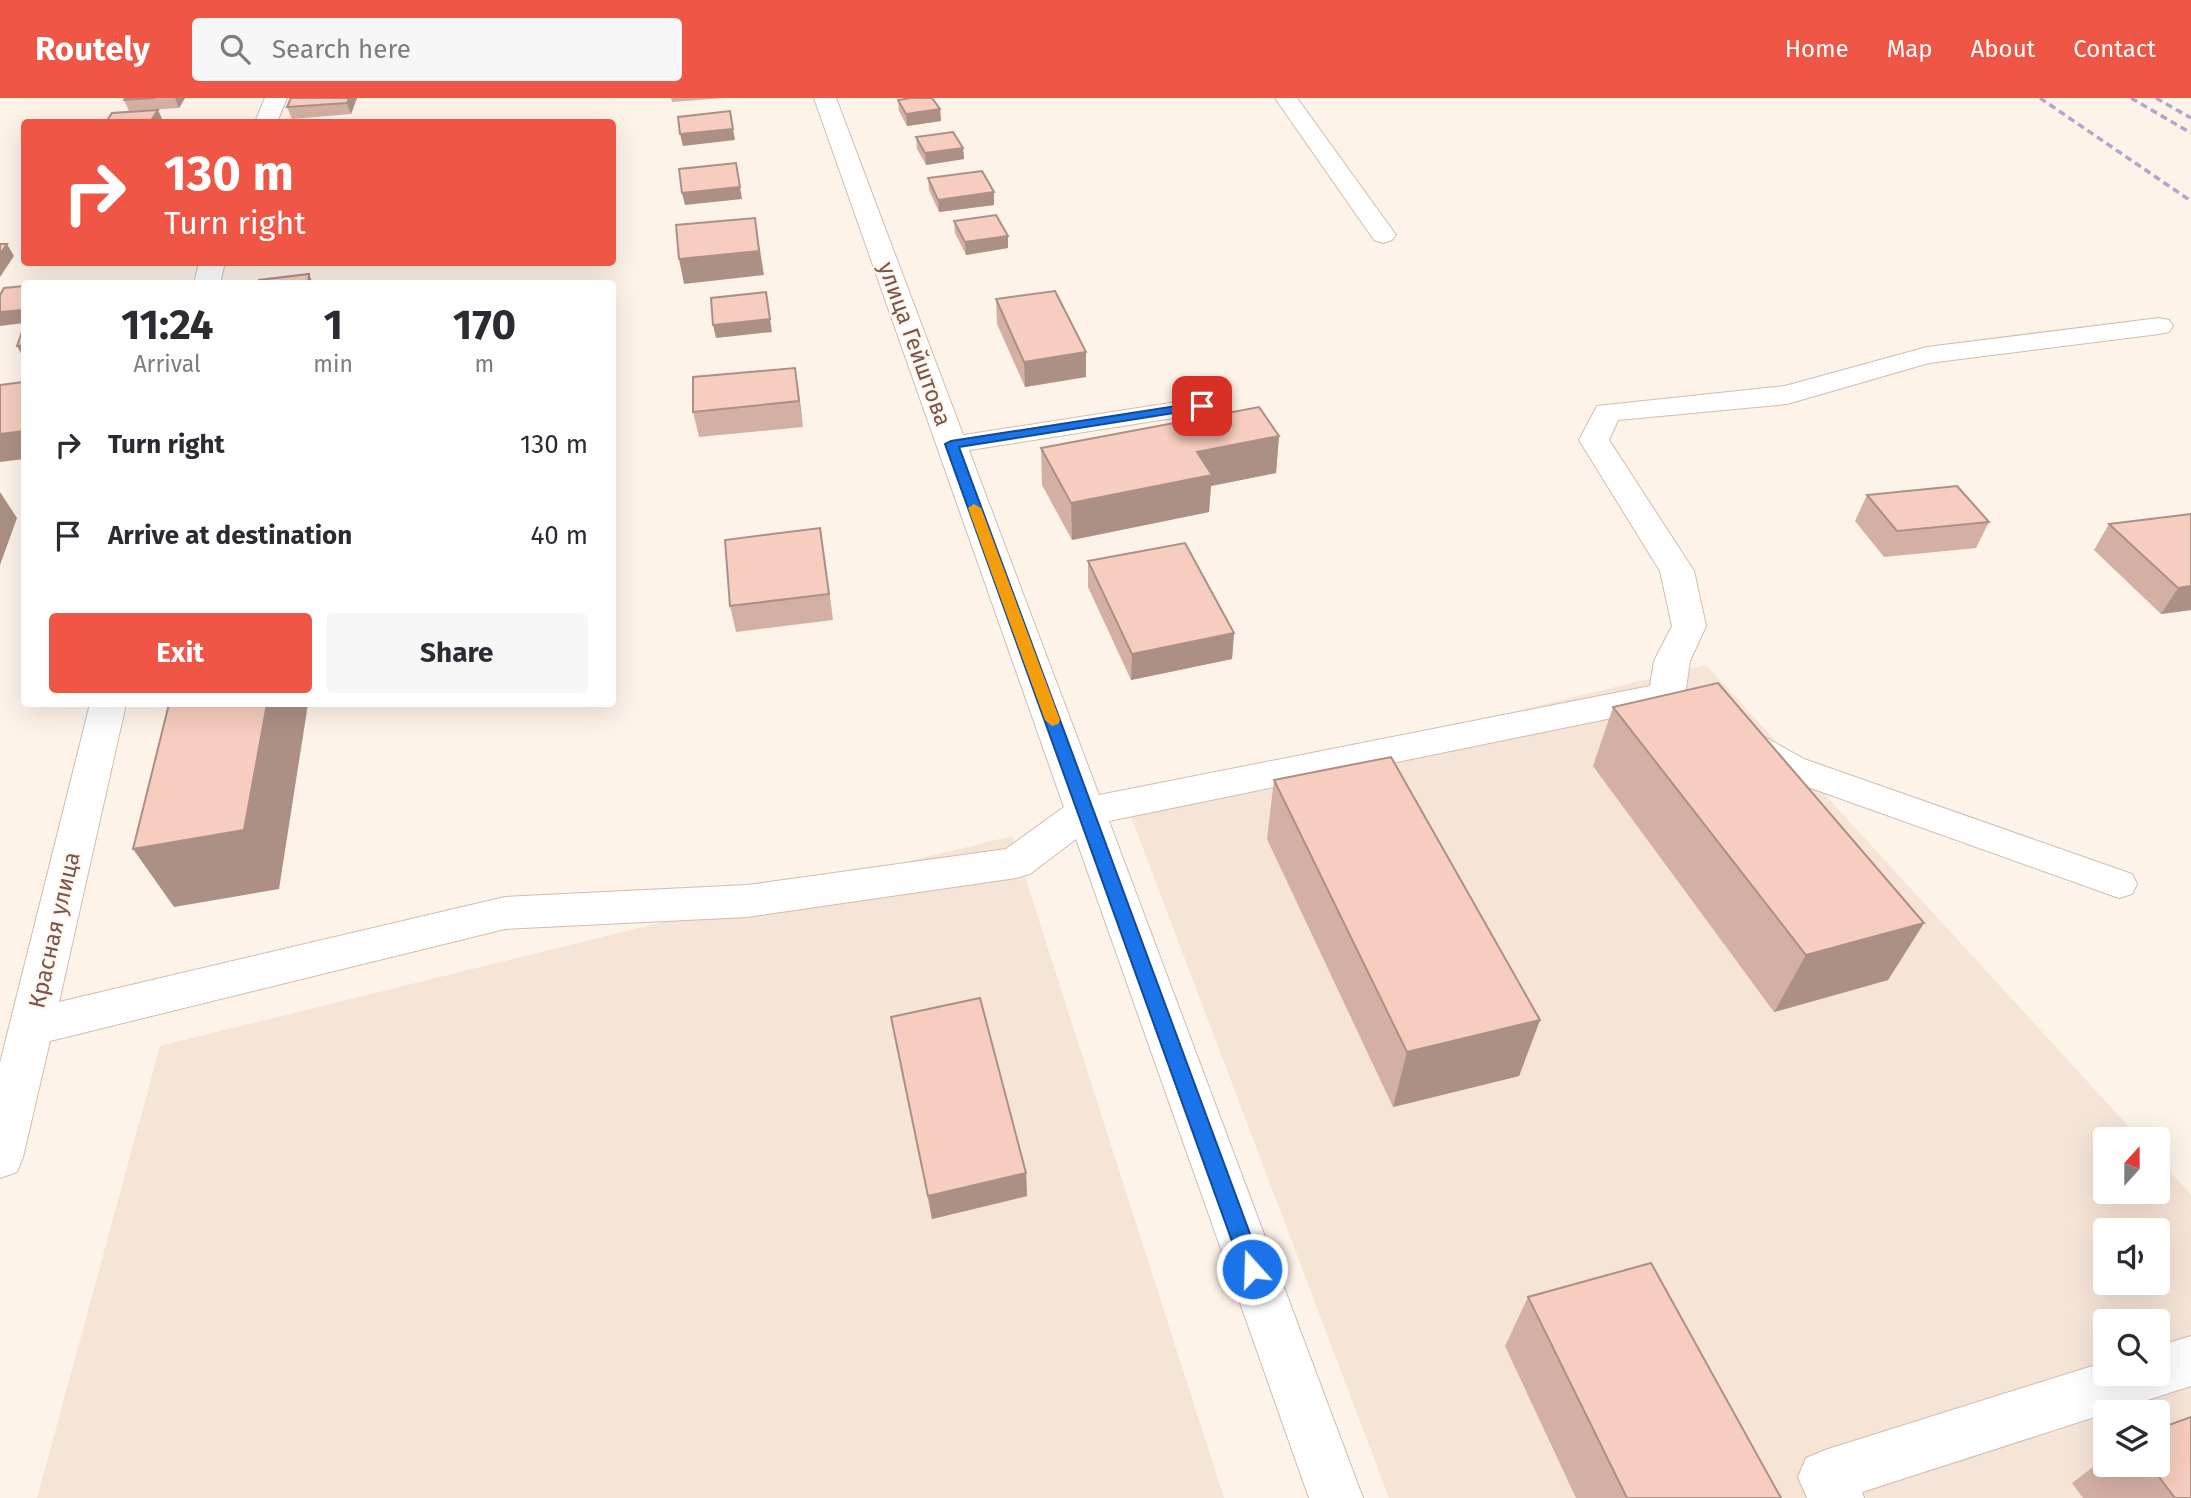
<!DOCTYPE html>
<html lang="en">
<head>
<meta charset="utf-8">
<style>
	:root { --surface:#fff; --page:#f7f7f7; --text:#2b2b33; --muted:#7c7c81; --accent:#f05646 }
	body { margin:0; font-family:"Fira Sans",sans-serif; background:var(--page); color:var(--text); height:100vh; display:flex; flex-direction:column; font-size:26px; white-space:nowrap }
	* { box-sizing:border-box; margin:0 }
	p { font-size:23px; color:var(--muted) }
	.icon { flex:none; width:38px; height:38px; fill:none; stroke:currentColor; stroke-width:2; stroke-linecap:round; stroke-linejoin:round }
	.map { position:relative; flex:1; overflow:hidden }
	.side { position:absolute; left:21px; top:182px; width:595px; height:427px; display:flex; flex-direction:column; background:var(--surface); border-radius:7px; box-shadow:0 7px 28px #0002 }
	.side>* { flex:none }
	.hud { position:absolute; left:21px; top:21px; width:595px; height:147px; border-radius:7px; box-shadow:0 7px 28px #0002; background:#f05646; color:#fff; overflow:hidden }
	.needle { width:46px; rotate:21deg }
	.tools { position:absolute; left:2093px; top:1029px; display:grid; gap:14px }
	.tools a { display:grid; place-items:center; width:77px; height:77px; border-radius:7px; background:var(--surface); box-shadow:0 7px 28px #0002; font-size:35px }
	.pin { position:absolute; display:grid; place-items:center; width:60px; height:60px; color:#fff; margin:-30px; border-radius:14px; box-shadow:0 4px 10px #0006 }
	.me { position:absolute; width:77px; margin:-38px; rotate:340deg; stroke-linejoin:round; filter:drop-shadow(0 0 5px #0008) }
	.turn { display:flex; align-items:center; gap:24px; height:147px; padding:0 28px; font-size:32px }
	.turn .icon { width:91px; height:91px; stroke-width:2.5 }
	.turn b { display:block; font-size:49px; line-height:60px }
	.eta { display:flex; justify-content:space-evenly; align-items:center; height:119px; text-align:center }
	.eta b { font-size:42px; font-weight:700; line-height:49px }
	.cta { display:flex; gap:14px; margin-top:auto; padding:14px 28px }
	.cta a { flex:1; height:80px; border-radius:7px; background:var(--accent); color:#fff; font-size:28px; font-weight:700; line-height:80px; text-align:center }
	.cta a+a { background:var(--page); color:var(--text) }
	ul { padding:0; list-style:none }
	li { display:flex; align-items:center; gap:21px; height:91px; padding:0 28px }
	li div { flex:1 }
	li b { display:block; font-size:26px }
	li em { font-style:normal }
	header { display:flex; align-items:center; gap:42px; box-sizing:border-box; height:98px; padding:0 35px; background:var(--accent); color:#fff }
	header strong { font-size:33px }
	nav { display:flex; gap:38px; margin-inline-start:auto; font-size:24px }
	.search { width:490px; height:63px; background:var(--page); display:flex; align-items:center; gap:18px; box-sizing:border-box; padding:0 24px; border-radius:7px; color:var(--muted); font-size:26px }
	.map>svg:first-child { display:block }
	.residential { fill:#f6e4d7; fill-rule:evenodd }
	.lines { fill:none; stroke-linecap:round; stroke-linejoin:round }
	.lane-casing { stroke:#d4bbb0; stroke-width:2 }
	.street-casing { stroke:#d4bbb0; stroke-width:2 }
	.lane { fill:#fff; fill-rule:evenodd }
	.street { fill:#fff; fill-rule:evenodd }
	.rail { stroke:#b4a5ca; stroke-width:3.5; stroke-dasharray:7 4.5; stroke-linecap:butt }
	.wall { fill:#d4b0a4 }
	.shaded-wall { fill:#ac9086 }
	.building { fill:#f6cdbf; stroke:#ac9086; stroke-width:2 }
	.route { fill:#1a73e8; stroke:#114b97; stroke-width:2 }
	.slow { fill:#f59e0b }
	.labels { text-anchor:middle; stroke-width:5; stroke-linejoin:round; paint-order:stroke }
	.street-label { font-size:23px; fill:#7b554a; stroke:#fff8f1 }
</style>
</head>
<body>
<header>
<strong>Routely</strong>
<div class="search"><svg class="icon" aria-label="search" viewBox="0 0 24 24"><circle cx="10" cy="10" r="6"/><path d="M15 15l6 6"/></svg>Search here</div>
<nav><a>Home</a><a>Map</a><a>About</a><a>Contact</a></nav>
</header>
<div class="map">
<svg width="2191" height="1400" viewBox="0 0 2191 1400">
	<rect width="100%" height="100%" fill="#fef3e9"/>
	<g class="residential">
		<path d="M1706 567 2140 1041H2105V1094H2158V1060L2191 1097V1400H1389L1127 708ZM2105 1132H2158V1185H2105ZM2105 1223H2158V1276H2105ZM2105 1314H2158V1367H2105Z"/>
		<path d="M1012 738 1224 1400H37L160 948Z"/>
	</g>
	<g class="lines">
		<g class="lane-casing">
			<g id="lane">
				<path d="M1202 300 1211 302 1215 308 1211 314 951 355 941 353 937 347 941 341 951 339Z"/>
				<path d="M1749 633 1761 637 1804 661 2132 776 2137 786 2132 796 2119 800 1780 679 1737 653 1732 645 1737 637Z"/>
			</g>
		</g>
		<g class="street-casing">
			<g id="street">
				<path d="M265 0H287L277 24H255Z"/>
				<path d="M814 0H836L1099 697 1650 588 1654 563 1672 528 1660 473 1579 342 1597 308 1785 288 1927 249 2159 220 2169 222 2173 228 2169 234 2159 236 1929 265 1787 306 1618 322 1609 342 1694 473 1706 528 1690 563 1685 597 1680 606 1109 723 1363 1400H1309L1076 741 1030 776 1016 780 747 819 505 831 50 943 23 1059 17 1074 0 1080V965L90 606H126L59 904 505 799 747 787 1006 751 1064 709Z"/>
				<path d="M1275 0H1297L1396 137 1392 142 1383 145 1374 142Z"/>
				<path d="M199 164H225L220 186H194Z"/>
				<path d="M2191 1238V1288L1862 1394 1864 1400H1807L1798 1379 1806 1360 1825 1352 2105 1264V1276H2158V1248Z"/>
			</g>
		</g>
		<use href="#lane" class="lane"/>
		<use href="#street" class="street"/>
		<g class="rail">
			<path d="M2040 0 2191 103"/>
			<path d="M2131 0 2191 35"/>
			<path d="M2156 0 2191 20"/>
		</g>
	</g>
	<g class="wall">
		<path d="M125 0H185L179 10 129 13 124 2Z"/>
		<path d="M291 0H357L351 16 292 21 287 9Z"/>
		<path d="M671 0H724L672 4Z"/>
		<path d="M898 2 940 11 941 23 907 28 899 13Z"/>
		<path d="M916 39 963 50 964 61 926 67 917 51Z"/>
		<path d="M928 80 994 94V107L939 114 929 92Z"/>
		<path d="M954 123 1008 138V150L966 157 955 135Z"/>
		<path d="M996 201 1086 254V279L1025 289 997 226Z"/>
		<path d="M795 270 803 329 699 339 693 314Z"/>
		<path d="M1279 338 1276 375 1211 388 1209 414 1072 442 1042 387 1041 350Z"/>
		<path d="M1867 397 1989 424 1976 450 1884 459 1855 423Z"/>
		<path d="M2191 416V512L2161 516 2094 452 2109 426Z"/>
		<path d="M820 430 833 522 736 534 730 508Z"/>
		<path d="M1088 463 1234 535 1232 561 1131 582 1088 489Z"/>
		<path d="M1613 609 1924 825 1888 882 1774 914 1593 668Z"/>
		<path d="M1274 682 1540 922 1519 978 1393 1009 1267 741Z"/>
		<path d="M891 919 1026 1075 1027 1098 932 1121Z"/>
		<path d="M1528 1199 1781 1400H1576L1505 1248Z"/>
		<path d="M2105 1360V1367H2158L2191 1400H2083L2072 1385Z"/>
	</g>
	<g class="shaded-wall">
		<path d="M175 0H185L179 10Z"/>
		<path d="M349 0H357L351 16 347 5Z"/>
		<path d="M940 11 941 23 907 28 906 16Z"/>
		<path d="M158 12 163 23 162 24H150Z"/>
		<path d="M733 31 735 42 683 48 680 36Z"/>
		<path d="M963 50 964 61 926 67 925 55Z"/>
		<path d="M740 89 742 101 685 107 682 95Z"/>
		<path d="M994 94V107L939 114 938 102Z"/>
		<path d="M755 120 764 177 684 186 679 161Z"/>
		<path d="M1008 138V150L966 157 965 144Z"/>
		<path d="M7 146 14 158 0 179V156Z"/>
		<path d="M309 176 313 186H308Z"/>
		<path d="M766 194 772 234 716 240 713 227Z"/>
		<path d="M24 212V225L0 228V214Z"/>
		<path d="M24 247V261L17 248Z"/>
		<path d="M1086 254V279L1025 289 1024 264Z"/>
		<path d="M795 270 799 295 803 329 799 303Z"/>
		<path d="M24 333V361L0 364V336Z"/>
		<path d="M1279 338 1276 375 1211 388 1209 414 1072 442 1071 405 1197 354Z"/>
		<path d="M0 394 17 420 0 467Z"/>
		<path d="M820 430 824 456 833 522 829 496Z"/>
		<path d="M2191 488V512L2161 516 2178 490Z"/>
		<path d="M1234 535 1232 561 1131 582 1132 556Z"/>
		<path d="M267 606H308L279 791 174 809 133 751Z"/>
		<path d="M1924 825 1888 882 1774 914 1806 857Z"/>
		<path d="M1540 922 1519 978 1393 1009 1407 954Z"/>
		<path d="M1026 1075 1027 1098 932 1121 928 1098Z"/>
	</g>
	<g class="building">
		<path d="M125 0H155L124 2Z"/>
		<path d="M291 0H349L347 5 287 9Z"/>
		<path d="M911 0H932L940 11 906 16 898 2Z"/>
		<path d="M158 12 150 24H106L112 15Z"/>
		<path d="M730 13 733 31 680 36 678 19Z"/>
		<path d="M953 34 963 50 925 55 916 39Z"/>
		<path d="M736 65 740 89 682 95 679 71Z"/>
		<path d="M982 73 994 94 938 102 928 80Z"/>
		<path d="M996 117 1008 138 965 144 954 123Z"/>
		<path d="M755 120 759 153 679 161 676 127Z"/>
		<path d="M0 146H7L0 156Z"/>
		<path d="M309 176 308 186H259V182Z"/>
		<path d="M24 188V212L0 214V197L4 190Z"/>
		<path d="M1055 193 1086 254 1024 264 996 201Z"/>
		<path d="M766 194 770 221 713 227 711 200Z"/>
		<path d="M24 228V247L17 248Z"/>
		<path d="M795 270 799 303 693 314V279Z"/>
		<path d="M24 284V333L0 336V287Z"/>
		<path d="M1259 309 1279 338 1197 354 1212 377 1071 405 1041 350Z"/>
		<path d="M1957 388 1989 424 1897 433 1867 397Z"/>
		<path d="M2191 416V488L2178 490 2109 426Z"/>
		<path d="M820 430 829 496 730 508 725 442Z"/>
		<path d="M1185 445 1234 535 1132 556 1088 463Z"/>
		<path d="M1718 585 1924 825 1806 857 1613 609Z"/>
		<path d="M169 606H267L244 732 133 751Z"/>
		<path d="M1391 659 1540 922 1407 954 1274 682Z"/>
		<path d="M980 900 1026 1075 928 1098 891 919Z"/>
		<path d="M1651 1165 1781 1400H1627L1528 1199Z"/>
		<path d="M2191 1319V1400H2175L2150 1367H2158V1331Z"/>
	</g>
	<path class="route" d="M1202 304 1206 305V310L959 349 1263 1171 1260 1178 1252 1181 1245 1178 1242 1171 945 346 951 343Z"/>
	<path class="slow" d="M974 406 981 410 1060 622 1058 626 1052 628 1045 622 968 410Z"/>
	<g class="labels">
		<g class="street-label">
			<text transform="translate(915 246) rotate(70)" y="8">улица Гейштова</text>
			<text transform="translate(54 832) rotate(-77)" y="8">Красная улица</text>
		</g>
	</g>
</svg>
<div class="tools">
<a><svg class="needle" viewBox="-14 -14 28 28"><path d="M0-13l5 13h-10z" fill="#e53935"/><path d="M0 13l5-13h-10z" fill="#7c7c81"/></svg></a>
<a><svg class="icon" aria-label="sound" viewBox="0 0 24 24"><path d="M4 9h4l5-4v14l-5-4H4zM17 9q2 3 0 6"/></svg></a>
<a><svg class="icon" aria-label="search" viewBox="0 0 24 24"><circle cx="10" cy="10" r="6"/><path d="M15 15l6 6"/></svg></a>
<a><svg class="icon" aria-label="layers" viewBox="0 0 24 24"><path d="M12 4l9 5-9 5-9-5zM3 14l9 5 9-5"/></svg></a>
</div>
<div class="pin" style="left:1202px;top:308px;background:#d93025"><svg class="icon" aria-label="arrive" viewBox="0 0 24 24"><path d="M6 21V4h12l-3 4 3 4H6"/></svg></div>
<svg class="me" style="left:1252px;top:1171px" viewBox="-20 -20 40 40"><circle r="17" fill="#1a73e8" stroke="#fff" stroke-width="3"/><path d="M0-11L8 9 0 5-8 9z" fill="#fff"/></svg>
<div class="hud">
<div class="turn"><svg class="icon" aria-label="right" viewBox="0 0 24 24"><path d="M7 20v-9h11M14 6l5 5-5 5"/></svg><div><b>130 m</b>Turn right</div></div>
</div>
<section class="side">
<div class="eta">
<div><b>11:24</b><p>Arrival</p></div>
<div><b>1</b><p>min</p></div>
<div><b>170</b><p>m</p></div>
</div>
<ul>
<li><svg class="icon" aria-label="right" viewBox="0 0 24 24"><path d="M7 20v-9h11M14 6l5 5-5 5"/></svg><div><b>Turn right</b></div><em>130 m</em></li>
<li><svg class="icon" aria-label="arrive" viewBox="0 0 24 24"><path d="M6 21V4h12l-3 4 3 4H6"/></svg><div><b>Arrive at destination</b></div><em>40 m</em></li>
</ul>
<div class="cta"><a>Exit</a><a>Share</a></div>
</section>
</div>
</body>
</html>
